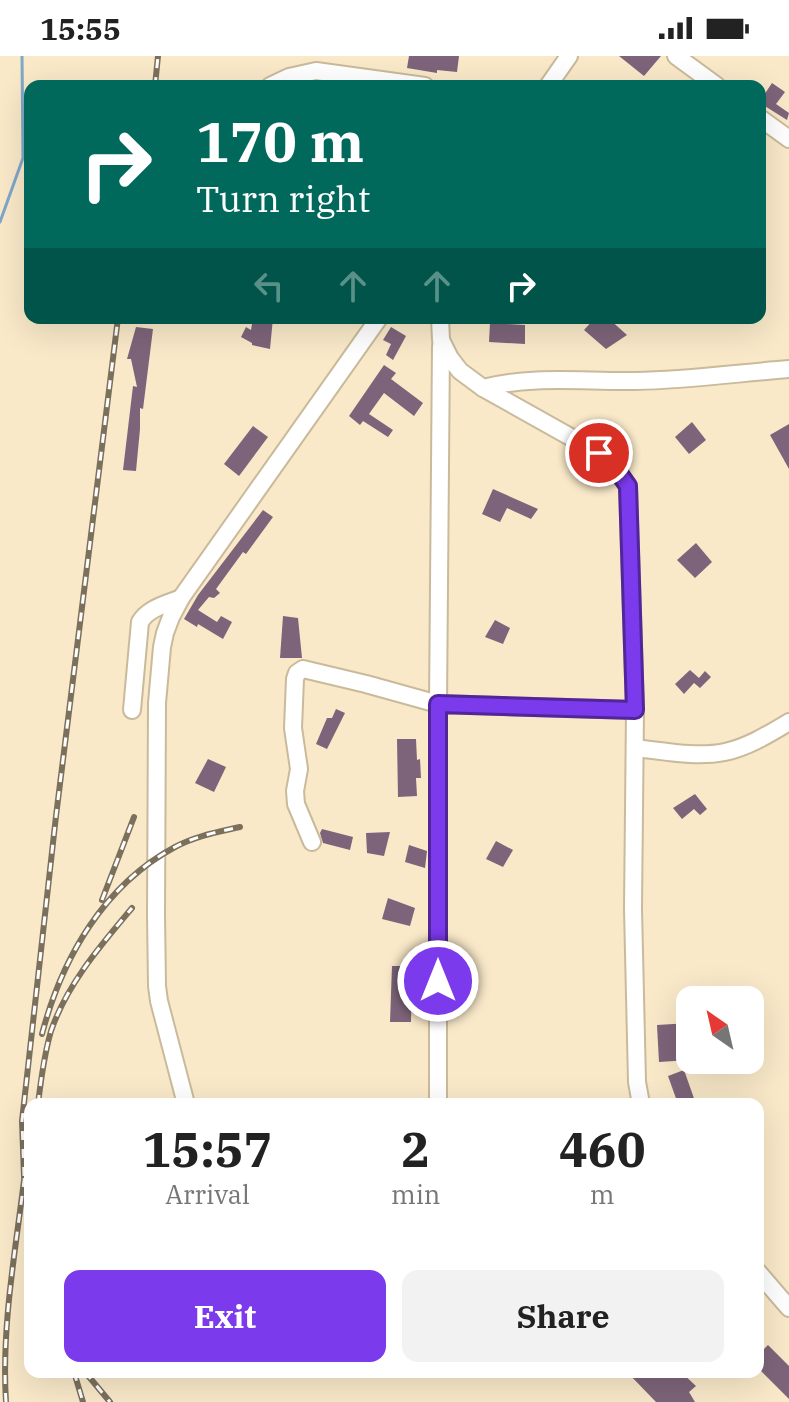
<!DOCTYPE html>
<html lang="en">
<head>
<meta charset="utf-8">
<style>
	:root { --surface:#fff; --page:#f2f2f2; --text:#222; --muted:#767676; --accent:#7c3aed }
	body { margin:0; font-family:"IBM Plex Serif",serif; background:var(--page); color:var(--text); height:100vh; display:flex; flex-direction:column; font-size:30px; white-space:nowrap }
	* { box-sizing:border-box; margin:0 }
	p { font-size:26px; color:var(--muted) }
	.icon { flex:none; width:44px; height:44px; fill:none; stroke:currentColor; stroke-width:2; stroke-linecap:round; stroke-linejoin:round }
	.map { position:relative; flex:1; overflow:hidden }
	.drawer { position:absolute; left:24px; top:1042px; width:740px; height:280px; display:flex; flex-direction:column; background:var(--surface); border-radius:16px; box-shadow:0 8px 32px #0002 }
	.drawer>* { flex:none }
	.hud { position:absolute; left:24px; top:24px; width:742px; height:244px; border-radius:16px; box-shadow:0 8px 32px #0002; background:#00695c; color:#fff; overflow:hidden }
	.needle { width:52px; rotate:326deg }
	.tools { position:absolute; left:676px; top:930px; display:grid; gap:16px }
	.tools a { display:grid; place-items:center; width:88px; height:88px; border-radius:16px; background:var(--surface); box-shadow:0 8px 32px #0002; font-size:40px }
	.pin { position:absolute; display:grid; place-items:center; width:68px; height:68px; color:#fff; margin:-34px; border:4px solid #fff; border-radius:50%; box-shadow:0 2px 8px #0007 }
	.me { position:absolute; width:88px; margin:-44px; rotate:0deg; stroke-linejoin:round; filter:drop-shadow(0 0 6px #0008) }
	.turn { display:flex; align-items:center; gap:28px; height:168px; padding:0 40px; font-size:36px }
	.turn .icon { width:104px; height:104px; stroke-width:2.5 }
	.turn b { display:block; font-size:56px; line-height:68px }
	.lanes { display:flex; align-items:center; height:76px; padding:0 40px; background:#0003; justify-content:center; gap:40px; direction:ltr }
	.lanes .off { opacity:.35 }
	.eta { display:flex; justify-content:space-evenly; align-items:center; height:136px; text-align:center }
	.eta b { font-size:48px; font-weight:800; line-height:56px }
	.primary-button { display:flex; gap:16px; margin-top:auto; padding:16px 40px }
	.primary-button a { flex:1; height:92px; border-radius:16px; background:var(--accent); color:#fff; font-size:32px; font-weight:800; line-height:92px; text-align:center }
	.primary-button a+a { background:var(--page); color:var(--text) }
	.status { display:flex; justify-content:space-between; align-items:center; height:56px; padding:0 40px; background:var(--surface); direction:ltr }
	.status svg { height:22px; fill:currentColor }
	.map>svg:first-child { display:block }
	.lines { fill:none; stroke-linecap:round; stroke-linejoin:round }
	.stream { stroke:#7fa7c7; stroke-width:3 }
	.building { fill:#7d647a }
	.minor-casing { stroke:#c9ba9b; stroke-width:20 }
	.minor { stroke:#fff; stroke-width:16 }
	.rail-casing { stroke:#7b705c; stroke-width:6 }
	.rail { stroke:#fff; stroke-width:3; stroke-dasharray:9; stroke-linecap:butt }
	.route-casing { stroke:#51269a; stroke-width:20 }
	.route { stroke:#7c3aed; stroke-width:14 }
</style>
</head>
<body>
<div class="status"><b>15:55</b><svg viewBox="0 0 49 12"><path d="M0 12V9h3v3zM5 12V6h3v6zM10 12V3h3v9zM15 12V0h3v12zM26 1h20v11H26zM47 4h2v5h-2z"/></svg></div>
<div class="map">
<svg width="789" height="1346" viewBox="0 0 789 1346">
	<rect width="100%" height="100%" fill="#f9e9c9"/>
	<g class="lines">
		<path class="stream" d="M0 166 23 102 22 0"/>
	</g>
	<g class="building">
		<path d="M409 0H459L457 16 437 14V17L407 12Z"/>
		<path d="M619 0H661L644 20Z"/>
		<path d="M772 27 785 36 776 48 789 57 787 64 760 47V36L764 39Z"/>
		<path d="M253 262H273L270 293 252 289V287L241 281 246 271 251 274Z"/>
		<path d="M595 262H608L627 279 606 293 584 274Z"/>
		<path d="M490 267 525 269V288L489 286Z"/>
		<path d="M136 271 153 273 143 353 140 352V373L136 415 123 414 133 330 137 331 131 303H127Z"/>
		<path d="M391 271 406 280 393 304 386 299 391 288 383 284Z"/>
		<path d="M384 309 396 317 391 323 423 347 414 360 384 337 369 358 393 374 388 381 363 365 360 369 349 360Z"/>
		<path d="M692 366 706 384 689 398 675 381Z"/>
		<path d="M789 368V413L770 379Z"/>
		<path d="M253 370 268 381 239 420 224 408Z"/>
		<path d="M493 433 538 453 531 463 507 452 500 466 482 458Z"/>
		<path d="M263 454 273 461 246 498 243 496 216 533 220 537 214 542 209 541 198 554 217 566 221 560 232 566 223 583 198 568 197 571 184 563 198 539Z"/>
		<path d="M696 487 712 506 695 522 677 504Z"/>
		<path d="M283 560 298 562 302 602H280Z"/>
		<path d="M495 564 510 572 503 588 485 581Z"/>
		<path d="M690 614 699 622 705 615 711 621 700 632 694 627 684 638 675 628Z"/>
		<path d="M336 653 345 657 327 693 316 688 327 662H332Z"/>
		<path d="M397 683H416L417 704 420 703 421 722H416L417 740 398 741Z"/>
		<path d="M208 703 226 711 214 736 195 727Z"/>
		<path d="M695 738 707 753 700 759 694 753 682 763 673 752Z"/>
		<path d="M322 773 353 781 350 794 323 787 320 777Z"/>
		<path d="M390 776 384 800 367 797 366 777Z"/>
		<path d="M496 785 513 794 503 811 486 803Z"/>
		<path d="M409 789 427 795 425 812 405 806Z"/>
		<path d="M388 842 415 852 410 870 382 863Z"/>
		<path d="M392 910H412L411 966H390Z"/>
		<path d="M690 967V1004L659 1006 657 969Z"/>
		<path d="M684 1014 696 1048H678L668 1020Z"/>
		<path d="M768 1289 789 1310V1343L758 1312V1299Z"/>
		<path d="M627 1316H681L696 1330 689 1336 695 1346H656Z"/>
	</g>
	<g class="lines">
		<g class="minor-casing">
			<g id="minor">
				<path d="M676 0 717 30"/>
				<path d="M270 30 289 21 316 15 425 30"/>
				<path d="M548 30 569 0"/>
				<path d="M760 62 789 83"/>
				<path d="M440 262 441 284 450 302 460 315 483 332 599 397 616 413 628 430 635 654 633 853 637 1026 641 1048"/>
				<path d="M483 332C533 319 584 326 636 325 687 324 738 317 789 313"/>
				<path d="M132 654 140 566C148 552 167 548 181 542"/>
				<path d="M635 692C664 695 696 702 725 696 748 691 769 678 789 666"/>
				<path d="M312 786 296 748 295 735 299 713 293 672 295 623 297 617 303 613 366 628 438 648 635 654"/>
				<path d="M186 1048 159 945 157 930 156 859 157 647 162 591 165 577 171 561 181 542 379 262"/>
				<path d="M438 1048V648L441 290"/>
				<path d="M758 1216 789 1252"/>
			</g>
		</g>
		<use href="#minor" class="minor"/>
		<g class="rail-casing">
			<g id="rail">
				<path d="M155 30 158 0"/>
				<path d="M102 844 134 761"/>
				<path d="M42 978C62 902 104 829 175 791 195 780 218 776 240 771"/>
				<path d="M38 1048C41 1023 44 999 51 975 67 928 101 889 132 852"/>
				<path d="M24 1120 22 1065 56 760 118 262"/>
				<path d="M29 1154 30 1183"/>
				<path d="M74 1316 83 1346"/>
				<path d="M85 1316 110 1346"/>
				<path d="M6 1346C1 1267 17 1187 26 1108"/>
			</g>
		</g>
		<use href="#rail" class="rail"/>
	</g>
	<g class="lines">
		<g class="route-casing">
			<path id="route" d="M438 925V648L635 654 628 430 616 413 599 397"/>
		</g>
		<use href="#route" class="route"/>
	</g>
</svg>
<div class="tools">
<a><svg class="needle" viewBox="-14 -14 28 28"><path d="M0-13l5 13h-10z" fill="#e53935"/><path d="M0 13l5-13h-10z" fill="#767676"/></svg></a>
</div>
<div class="pin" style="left:599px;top:397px;background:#d93025"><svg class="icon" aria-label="arrive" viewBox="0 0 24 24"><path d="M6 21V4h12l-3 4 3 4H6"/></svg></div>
<svg class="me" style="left:438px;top:925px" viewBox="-20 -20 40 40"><circle r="17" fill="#7c3aed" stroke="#fff" stroke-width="3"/><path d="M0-11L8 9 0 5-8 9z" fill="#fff"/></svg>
<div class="hud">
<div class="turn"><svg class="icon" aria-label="right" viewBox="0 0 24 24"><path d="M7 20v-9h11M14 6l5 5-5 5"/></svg><div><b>170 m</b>Turn right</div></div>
<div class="lanes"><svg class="icon off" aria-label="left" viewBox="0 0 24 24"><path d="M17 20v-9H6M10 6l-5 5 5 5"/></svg><svg class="icon off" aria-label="ahead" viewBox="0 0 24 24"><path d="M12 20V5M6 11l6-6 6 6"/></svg><svg class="icon off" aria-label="ahead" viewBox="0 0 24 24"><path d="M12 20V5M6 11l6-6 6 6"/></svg><svg class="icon" aria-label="right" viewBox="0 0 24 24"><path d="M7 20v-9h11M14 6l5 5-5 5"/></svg></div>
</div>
<section class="drawer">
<div class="eta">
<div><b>15:57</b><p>Arrival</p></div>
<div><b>2</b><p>min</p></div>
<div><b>460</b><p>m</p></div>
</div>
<div class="primary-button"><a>Exit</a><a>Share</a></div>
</section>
</div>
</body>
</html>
